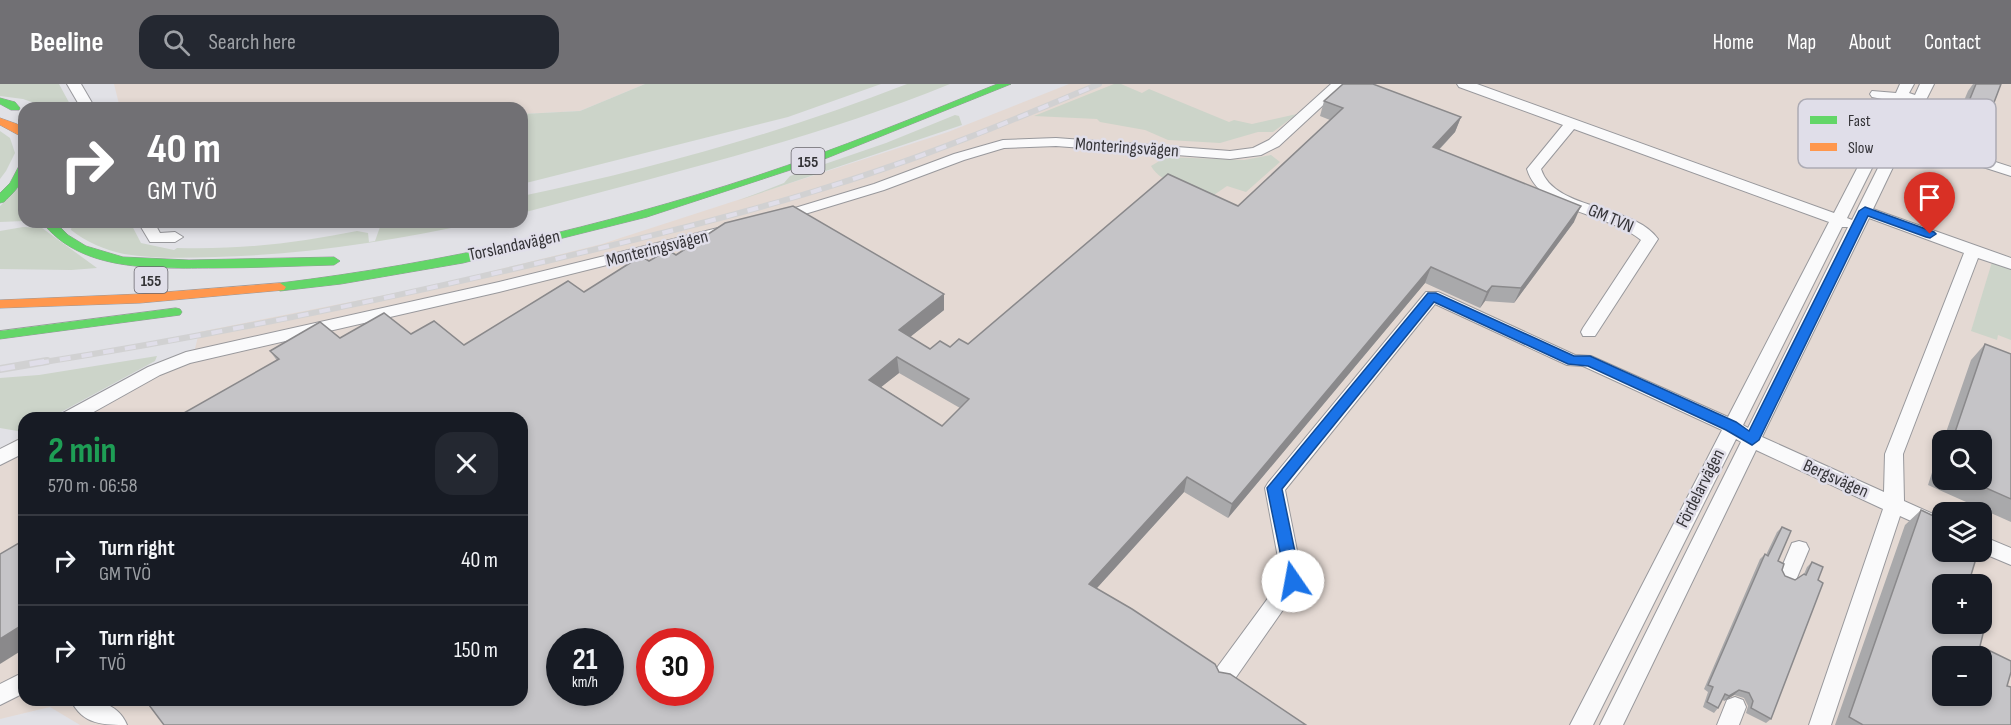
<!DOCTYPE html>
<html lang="en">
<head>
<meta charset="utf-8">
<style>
	:root { --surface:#171b24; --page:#242831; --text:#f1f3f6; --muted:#9ea1a6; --line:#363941; --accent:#717074 }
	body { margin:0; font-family:"Sofia Sans Condensed",sans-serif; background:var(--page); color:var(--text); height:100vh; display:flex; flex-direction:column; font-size:22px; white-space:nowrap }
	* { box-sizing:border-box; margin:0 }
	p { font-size:20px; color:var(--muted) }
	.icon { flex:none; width:33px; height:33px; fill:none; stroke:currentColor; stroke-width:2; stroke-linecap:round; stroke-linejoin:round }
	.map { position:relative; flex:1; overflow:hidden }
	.sheet { position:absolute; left:18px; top:328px; width:510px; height:294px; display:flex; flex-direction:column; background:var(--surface); border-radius:18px; box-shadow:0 3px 9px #0003 }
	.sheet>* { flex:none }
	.top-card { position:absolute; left:18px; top:18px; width:510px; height:126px; border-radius:18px; box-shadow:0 3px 9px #0003; background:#717074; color:#fff; overflow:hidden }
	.buttons { position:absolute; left:1932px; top:346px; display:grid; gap:12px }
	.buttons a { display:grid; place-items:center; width:60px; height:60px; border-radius:12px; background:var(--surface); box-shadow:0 3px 9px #0003; font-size:30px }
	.speed { position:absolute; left:546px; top:544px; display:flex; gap:12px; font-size:30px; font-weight:700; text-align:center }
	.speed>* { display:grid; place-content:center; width:78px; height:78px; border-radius:50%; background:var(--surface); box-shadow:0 3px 9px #0003; line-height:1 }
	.speed small { font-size:15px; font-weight:400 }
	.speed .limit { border:9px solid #d22; background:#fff; color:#111 }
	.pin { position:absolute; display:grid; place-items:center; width:51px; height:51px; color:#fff; margin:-62px -26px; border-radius:50% 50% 50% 0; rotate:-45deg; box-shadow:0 0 6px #0007 }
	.pin .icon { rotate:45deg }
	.me { position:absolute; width:66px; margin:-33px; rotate:348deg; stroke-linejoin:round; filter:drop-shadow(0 0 4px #0008) }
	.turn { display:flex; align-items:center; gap:21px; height:126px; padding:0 30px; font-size:27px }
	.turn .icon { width:78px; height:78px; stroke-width:2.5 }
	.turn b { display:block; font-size:42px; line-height:51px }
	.round { display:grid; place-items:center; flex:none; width:63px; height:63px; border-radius:18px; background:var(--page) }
	.overview { display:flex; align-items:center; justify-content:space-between; height:102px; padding:0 30px }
	h1 { font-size:36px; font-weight:700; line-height:45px; color:#1e9e55 }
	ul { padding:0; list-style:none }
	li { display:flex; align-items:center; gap:18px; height:90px; padding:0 30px; border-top:2px solid var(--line) }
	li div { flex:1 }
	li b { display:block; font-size:22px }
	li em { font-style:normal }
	header { display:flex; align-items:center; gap:36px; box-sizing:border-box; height:84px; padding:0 30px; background:var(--accent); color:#fff }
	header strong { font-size:28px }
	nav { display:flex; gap:33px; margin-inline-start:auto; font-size:21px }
	.search { width:420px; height:54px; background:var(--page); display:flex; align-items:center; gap:15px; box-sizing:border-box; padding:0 21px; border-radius:18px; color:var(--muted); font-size:22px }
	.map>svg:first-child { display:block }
	.industrial { fill:#e4d9d3; fill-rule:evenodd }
	.green { fill:#ccd4c9 }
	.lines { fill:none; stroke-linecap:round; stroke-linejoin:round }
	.street-casing { stroke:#98989c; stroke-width:2 }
	.fast-casing { stroke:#98989c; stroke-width:1 }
	.slow-casing { stroke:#98989c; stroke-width:1 }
	.street { fill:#fafafb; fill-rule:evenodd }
	.fast { fill:#63d668; fill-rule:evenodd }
	.slow { fill:#ff974d; fill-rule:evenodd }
	.rail-far1-casing { stroke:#d1d1d2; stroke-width:6 }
	.rail-casing { stroke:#d1d1d2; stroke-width:8 }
	.rail-far1 { stroke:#e0dee9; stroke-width:4; stroke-dasharray:11; stroke-linecap:butt }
	.rail { stroke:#e0dee9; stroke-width:5; stroke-dasharray:15; stroke-linecap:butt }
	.wall { fill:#a9a9ab; fill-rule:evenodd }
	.shaded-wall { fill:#8a898b }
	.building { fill:#c5c4c7; stroke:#8a898b; stroke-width:1.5; fill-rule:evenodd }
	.route { fill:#1a73e8; stroke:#114b97; stroke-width:1.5 }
	.labels { text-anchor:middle; stroke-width:5; stroke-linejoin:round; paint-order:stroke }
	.shield { fill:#e0dee9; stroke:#68666c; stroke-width:1.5 }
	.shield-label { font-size:16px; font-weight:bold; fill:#343337 }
	.street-label { font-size:18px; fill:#343337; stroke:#e0dee9 }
	.key { fill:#e0dee9; stroke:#acabb4; stroke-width:1.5 }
	.key-label { font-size:16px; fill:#343337 }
</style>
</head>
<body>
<header>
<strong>Beeline</strong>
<div class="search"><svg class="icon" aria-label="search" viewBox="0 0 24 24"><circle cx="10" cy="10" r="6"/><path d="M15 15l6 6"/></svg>Search here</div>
<nav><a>Home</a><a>Map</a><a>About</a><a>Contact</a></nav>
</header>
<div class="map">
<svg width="2011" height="641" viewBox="0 0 2011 641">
	<rect width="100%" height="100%" fill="#e1e1e6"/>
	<g class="industrial">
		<path d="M114 0H645L580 27 522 30V24H120Z"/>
		<path d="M1069 0H2011V641H80L50 623 0 635V365L24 351V616H522V334H55L156 280 195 265 199 248 441 200 602 160 948 48ZM1942 357H1982V396H1942ZM1942 429H1982V468H1942ZM1942 501H1982V540H1942ZM560 558H610V609H560ZM650 558H700V609H650ZM1942 573H1982V612H1942Z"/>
	</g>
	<g class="green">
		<path d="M0 0H59L72 24H49L23 15 0 12Z"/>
		<path d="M645 0H881L788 33 522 100V30L580 27Z"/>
		<path d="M907 0H950C812 56 666 90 522 129V112C652 85 784 48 907 0Z"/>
		<path d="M1114 0H1121L1142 9 1149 5 1229 38 1234 36 1252 40 1297 30 1273 48H1258L1220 59 1168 56 1145 46 1100 38 1097 35 1034 32Z"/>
		<path d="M955 31 959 32 962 41 737 117 784 99 790 92 886 59Z"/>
		<path d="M0 47 10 54 15 69 6 87 0 95Z"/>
		<path d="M1271 71 1280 78 1246 108 1227 102 1211 113C1192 107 1161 100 1151 82L1166 73 1244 76Z"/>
		<path d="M24 99V137L0 138V122Z"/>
		<path d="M59 138H130L141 159 174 166 177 164C238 166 298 159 357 147L368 149 369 158 375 157 380 143 398 138H479C392 157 304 171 215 173 185 174 154 175 124 170 105 166 86 158 71 146L72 140 61 141Z"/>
		<path d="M23 143 42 144 97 184 71 186 0 185V147Z"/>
		<path d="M1992 178 2011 185V256L1998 251 1997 256 1971 247Z"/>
		<path d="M157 272 155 277 50 334H24L23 348 0 344V294L39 291Z"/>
	</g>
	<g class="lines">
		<g class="street-casing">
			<g id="street">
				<path d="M67 0H81L95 24H81Z"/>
				<path d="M1331 0H1346L1279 62 1261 71 1230 75 1056 62 1004 64 964 76 884 106 785 136H775L772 133 775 130 874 100 954 70 1003 56 1056 54 1230 67 1253 64 1269 56Z"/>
				<path d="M1457 0H1477L1834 129 1892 17 1872 13 1870 10 1872 7 1896 9 1900 0H1914L1909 9 1915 11 1920 0H1934L1909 50 2011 83V92L1905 58 1873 125 2011 174V185L1978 174 1903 370 1904 417 1942 434V451L1900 432 1831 641H1809L1883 425 1756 366 1623 641H1600L1741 358 1736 355 1593 641H1570L1722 346 1583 282 1567 281 1435 220 1285 406 1303 497 1232 599 1224 602 1216 599 1213 592 1216 585 1282 495 1265 404 1268 399 1426 208H1438L1575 271 1591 272 1728 333 1829 138 1574 45 1541 85C1554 127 1634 120 1658 155L1595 252H1583L1581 248 1583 244 1641 156C1609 129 1540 129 1527 85L1563 41 1459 3ZM1912 16 1897 46 1891 45 1905 17ZM1888 52 1893 54 1852 136 1847 134ZM1869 134 1964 169 1885 370 1884 408 1762 353ZM1842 143H1848L1748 344 1743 341Z"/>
				<path d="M138 138H154L160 149 175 148 183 153 175 158H150Z"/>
				<path d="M730 141 735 143 738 146 735 149 499 208 190 279 160 291 83 334H60L63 329 148 283 186 268 499 198Z"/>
				<path d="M24 353V369L0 381V365Z"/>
				<path d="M1982 452 2011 464V481L1980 468H1982Z"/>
				<path d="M1799 457 1806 459 1809 465 1796 496 1789 499 1782 496 1779 490 1792 459Z"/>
				<path d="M24 588V609L0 621V600Z"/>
				<path d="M1735 613 1743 616 1746 623 1739 641H1717L1727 616Z"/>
				<path d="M71 616C94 616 117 617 127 641 105 641 82 641 71 616Z"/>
			</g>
		</g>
		<g class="fast-casing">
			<g id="fast">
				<path d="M997 0H1011L827 74 647 133 463 179 341 200 280 207 274 203 280 199C443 179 601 143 756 92 838 65 918 32 997 0Z"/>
				<path d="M0 14 15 18 20 24 19 26H11L0 20Z"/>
				<path d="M24 79C24 100 18 104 4 118L0 119V109L10 99 20 80Z"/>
				<path d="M42 138H55L68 151 86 162 123 173 189 176 334 173 340 177 334 181C294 182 254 184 214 184 156 184 81 189 42 138Z"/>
				<path d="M176 224 180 225 182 228 180 231 0 255V247Z"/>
			</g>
		</g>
		<g class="slow-casing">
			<g id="slow">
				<path d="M0 34 17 40 24 46V54L0 41Z"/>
				<path d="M280 199 286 203 284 206 140 219 0 224V216L140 210Z"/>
			</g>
		</g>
		<use href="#street" class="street"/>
		<use href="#fast" class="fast"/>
		<use href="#slow" class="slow"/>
		<g class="rail-far1-casing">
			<path id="rail-far1" d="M38 279C209 252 379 217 547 177 642 154 737 132 831 102 922 74 1011 37 1099 0"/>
		</g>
		<g class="rail-casing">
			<path id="rail" d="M0 285 47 277"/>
		</g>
		<use href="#rail-far1" class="rail-far1"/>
		<use href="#rail" class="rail"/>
	</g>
	<g class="wall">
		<path d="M1973 0H2001L1990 29 1978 45 1955 38 1968 7Z"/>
		<path d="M1324 17 1461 33 1455 48 1439 66 1574 138 1514 219 1485 217 1480 224 1425 199 1228 434 1184 408 1096 505 522 616 270 267 340 254 411 250 464 261 584 208 649 177 676 171 944 226 910 253 930 265 968 260 1238 122 1330 36 1320 32ZM899 289 960 324 942 342 881 303Z"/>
		<path d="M1837 33 1860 58 1853 68 1822 58Z"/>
		<path d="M1985 260 2011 270V438L1928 401 1942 357V396H1982V357H1943L1971 276Z"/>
		<path d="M1921 426 1942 540 1980 562 2007 602 2011 641H1835L1905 441Z"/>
		<path d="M1782 443 1778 477 1785 492 1795 496 1804 490 1807 483 1812 478 1818 496 1771 635 1766 639 1746 629 1748 622 1744 614 1734 611 1724 617 1722 615 1718 624 1714 629 1703 623 1708 608 1704 605 1760 475 1765 470 1766 471 1777 448Z"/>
	</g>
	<g class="shaded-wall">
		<path d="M1461 33 1455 48 1427 78 1433 63Z"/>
		<path d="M1581 122 1574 138 1514 219 1521 204Z"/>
		<path d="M1431 183 1425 199 1228 434 1232 420Z"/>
		<path d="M1492 202 1485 217 1480 224 1487 208Z"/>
		<path d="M944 210V226L900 261 899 246Z"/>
		<path d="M897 273 899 289 871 311 869 296Z"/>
		<path d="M1187 393 1184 408 1087 515 1089 500Z"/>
		<path d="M24 540V565L0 580V555Z"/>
		<path d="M1739 606 1734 611 1724 617 1729 612Z"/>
	</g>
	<g class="building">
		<path d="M1343 0H1373L1461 33 1433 63 1581 122 1521 204 1492 202 1487 208 1431 183 1232 420 1187 393 1089 500 1132 525 1215 580 1219 588 1230 590 1306 641H164L149 621 157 616H522V334H175L279 275 270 267 320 238 340 254 384 229 411 250 434 237 464 261 568 197 584 208 641 172 649 177 668 166 676 171 725 139 793 122 944 210 899 246 930 265 940 257 950 263 959 255 968 260 1168 90 1238 122 1343 24 1324 17ZM897 273 969 315 942 342 869 296ZM560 558H610V609H560ZM650 558H700V609H650Z"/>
		<path d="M1976 0H2001L1990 29 1967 22Z"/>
		<path d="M1985 260 2011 270V415L1968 396H1982V357H1952Z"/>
		<path d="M1921 426 1942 436V468H1978L1968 501H1942V540H1971L1984 546 1980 562 2011 577V588L2007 602 2011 603V641H1863L1849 633ZM1942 573H1982V612H1942Z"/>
		<path d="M1782 443 1791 447 1778 477 1784 480 1782 486 1785 492 1795 496 1804 490 1806 491 1812 478 1823 483 1818 496 1823 499 1771 635 1751 624 1753 617 1749 609 1739 606 1729 612 1725 610 1718 624 1707 618 1713 603 1708 601 1765 470 1768 472Z"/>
		<path d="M24 456V540L0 555V470Z"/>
	</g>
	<path class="route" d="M1865 123 1934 148 1936 150 1930 154 1926 153 1868 132 1759 356 1752 361 1726 346 1588 282 1568 280 1434 218 1282 405 1301 497 1299 502 1293 504 1287 502 1267 404 1428 209H1436L1574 272H1590L1736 338 1749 347 1859 127Z"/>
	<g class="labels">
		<g class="shield">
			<rect x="791.5" y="64" width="33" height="26" rx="4.5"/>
			<rect x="134.5" y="183" width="33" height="26" rx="4.5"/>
		</g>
		<g class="shield-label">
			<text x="808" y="83">155</text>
			<text x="151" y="202">155</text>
		</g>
		<g class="street-label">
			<text transform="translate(1127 63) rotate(4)" y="6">Monteringsvägen</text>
			<text transform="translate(1611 134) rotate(23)" y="6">GM TVN</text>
			<text transform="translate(514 161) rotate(-12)" y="6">Torslandavägen</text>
			<text transform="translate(657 164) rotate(-14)" y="6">Monteringsvägen</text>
			<text transform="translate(1836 394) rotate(24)" y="6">Bergsvägen</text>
			<text transform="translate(1700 404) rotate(-63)" y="6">Fördelarvägen</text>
		</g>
	</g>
	<rect x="1798" y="15" width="198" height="69" rx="9" class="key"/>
	<rect x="1810" y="32" width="27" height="8" fill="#63d668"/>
	<rect x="1810" y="59" width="27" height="8" fill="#ff974d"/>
	<g class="key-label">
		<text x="1848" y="42">Fast</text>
		<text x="1848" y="69">Slow</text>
	</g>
</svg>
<div class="buttons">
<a><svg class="icon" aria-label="search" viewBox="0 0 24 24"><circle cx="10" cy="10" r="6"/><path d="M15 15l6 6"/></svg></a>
<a><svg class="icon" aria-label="layers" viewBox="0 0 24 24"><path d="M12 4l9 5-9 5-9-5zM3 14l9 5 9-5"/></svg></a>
<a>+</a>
<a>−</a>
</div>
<div class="speed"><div>21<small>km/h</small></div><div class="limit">30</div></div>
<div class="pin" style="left:1930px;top:150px;background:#d93025"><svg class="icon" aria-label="arrive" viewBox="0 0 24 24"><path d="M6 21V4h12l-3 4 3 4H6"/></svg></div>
<svg class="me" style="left:1293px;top:497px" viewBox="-20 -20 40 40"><circle r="19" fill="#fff"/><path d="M0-13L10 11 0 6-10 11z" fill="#1a73e8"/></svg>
<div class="top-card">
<div class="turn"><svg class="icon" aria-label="right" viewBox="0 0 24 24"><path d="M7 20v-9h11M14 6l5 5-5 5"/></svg><div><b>40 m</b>GM TVÖ</div></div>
</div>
<section class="sheet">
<div class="overview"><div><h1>2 min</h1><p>570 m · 06:58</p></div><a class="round"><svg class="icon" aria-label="close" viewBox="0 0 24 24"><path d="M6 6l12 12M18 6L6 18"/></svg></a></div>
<ul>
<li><svg class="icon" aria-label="right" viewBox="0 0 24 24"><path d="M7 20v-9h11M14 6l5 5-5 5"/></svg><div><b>Turn right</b><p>GM TVÖ</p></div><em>40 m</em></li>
<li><svg class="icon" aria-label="right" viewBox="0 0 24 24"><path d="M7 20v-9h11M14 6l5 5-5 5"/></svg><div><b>Turn right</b><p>TVÖ</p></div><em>150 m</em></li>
</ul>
</section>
</div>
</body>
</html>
